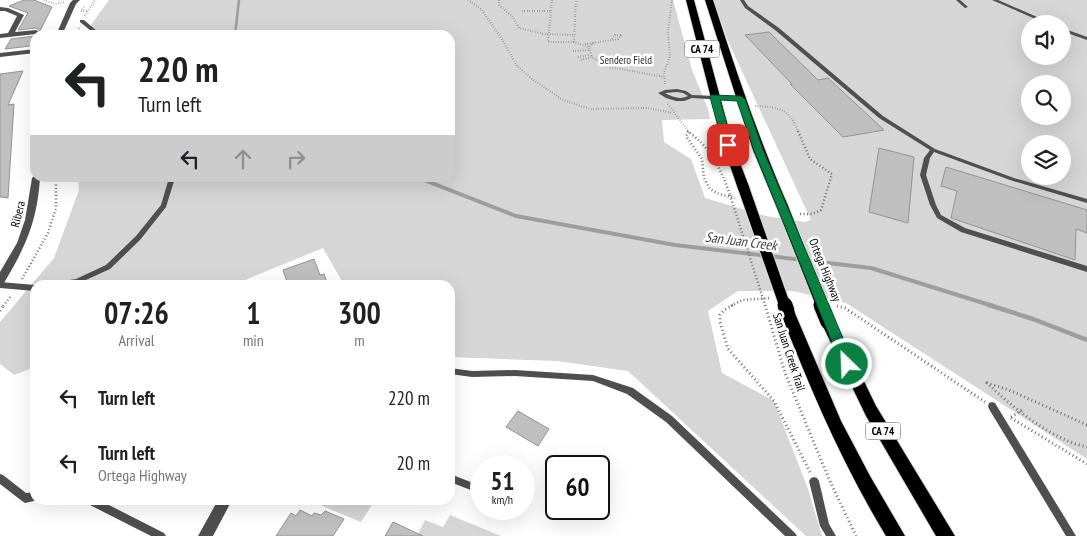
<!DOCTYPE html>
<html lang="en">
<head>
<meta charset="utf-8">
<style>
	:root { --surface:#fff; --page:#f2f2f2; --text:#202124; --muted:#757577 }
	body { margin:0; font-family:"PT Sans Narrow",sans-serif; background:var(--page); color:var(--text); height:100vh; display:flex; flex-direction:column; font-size:19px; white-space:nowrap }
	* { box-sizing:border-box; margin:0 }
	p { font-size:16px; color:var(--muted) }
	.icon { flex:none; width:28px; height:28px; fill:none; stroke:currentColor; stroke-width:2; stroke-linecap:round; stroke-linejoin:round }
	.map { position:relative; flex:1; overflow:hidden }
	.panel { position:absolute; left:30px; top:280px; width:425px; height:225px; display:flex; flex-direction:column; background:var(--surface); border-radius:15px; box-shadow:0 5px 20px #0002 }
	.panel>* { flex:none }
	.guide { position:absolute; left:30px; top:30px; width:425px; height:152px; border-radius:15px; box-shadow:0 5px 20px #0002; background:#fff; color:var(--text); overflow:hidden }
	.controls { position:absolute; left:1021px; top:15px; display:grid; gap:10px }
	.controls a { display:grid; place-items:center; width:50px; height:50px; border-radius:50%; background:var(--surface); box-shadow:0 5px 20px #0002; font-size:25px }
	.speed { position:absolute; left:470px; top:455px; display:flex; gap:10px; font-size:25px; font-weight:700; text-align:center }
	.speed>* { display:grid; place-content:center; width:65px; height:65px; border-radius:50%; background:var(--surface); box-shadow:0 5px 20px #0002; line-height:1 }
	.speed small { font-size:12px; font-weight:400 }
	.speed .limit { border:2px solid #111; border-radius:8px; background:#fff; color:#111 }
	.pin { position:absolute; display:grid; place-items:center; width:42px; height:42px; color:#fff; margin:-21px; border-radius:10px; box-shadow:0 2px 8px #0006 }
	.me { position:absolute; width:55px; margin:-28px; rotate:336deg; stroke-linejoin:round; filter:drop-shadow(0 0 4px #0008) }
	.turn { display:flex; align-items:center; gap:18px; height:105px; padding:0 25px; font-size:22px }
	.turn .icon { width:65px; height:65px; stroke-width:2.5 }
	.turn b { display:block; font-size:35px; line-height:42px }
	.lanes { display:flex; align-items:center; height:48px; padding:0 25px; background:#0003; justify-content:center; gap:25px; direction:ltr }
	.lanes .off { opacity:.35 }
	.eta { display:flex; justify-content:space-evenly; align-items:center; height:85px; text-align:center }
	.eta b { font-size:30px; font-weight:700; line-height:35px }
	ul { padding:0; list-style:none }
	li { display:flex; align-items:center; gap:15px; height:65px; padding:0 25px }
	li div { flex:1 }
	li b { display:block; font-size:19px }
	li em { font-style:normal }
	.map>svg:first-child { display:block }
	.green { fill:#d6d6d6; fill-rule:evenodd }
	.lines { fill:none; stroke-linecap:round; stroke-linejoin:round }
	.stream-far2 { stroke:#9d9d9d; stroke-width:2.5 }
	.stream-far1 { stroke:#9d9d9d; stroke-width:4 }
	.stream { stroke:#9d9d9d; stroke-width:4.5 }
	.building { fill:#bfbfbf; stroke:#939393 }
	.primary-casing { stroke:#dbdbdb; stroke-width:2 }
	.path-far2 { stroke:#717171; stroke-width:2; stroke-dasharray:0.5 2; stroke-linecap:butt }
	.path-far1 { stroke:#717171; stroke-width:2.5; stroke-dasharray:1 2.5; stroke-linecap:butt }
	.path { stroke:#717171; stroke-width:3; stroke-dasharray:1 3; stroke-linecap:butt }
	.service { fill:#4f4f4f; fill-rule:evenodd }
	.minor { fill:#4f4f4f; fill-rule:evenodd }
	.tertiary { fill:#4f4f4f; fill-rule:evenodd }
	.primary { fill:#000; fill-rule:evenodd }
	.primary-bridge-far1-casing { stroke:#dbdbdb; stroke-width:13; stroke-linecap:butt }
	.primary-bridge-casing { stroke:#dbdbdb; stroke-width:17; stroke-linecap:butt }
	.path-bridge { stroke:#717171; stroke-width:2.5; stroke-dasharray:1 2.5; stroke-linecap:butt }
	.primary-bridge-far1 { stroke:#000; stroke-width:11 }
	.primary-bridge { stroke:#000; stroke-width:15 }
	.route { fill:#0b8043; stroke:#07532c }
	.labels { text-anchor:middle; stroke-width:5; stroke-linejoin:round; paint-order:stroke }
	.shield { fill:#fff; stroke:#4c4c4c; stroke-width:1 }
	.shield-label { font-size:11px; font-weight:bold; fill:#000 }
	.far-park-label { font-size:11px; fill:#2d2d2d; stroke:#fff }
	.street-label { font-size:12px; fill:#000; stroke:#fff }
	.water-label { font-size:14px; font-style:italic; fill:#3e3e3e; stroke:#fff }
</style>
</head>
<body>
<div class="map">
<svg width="1087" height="536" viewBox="0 0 1087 536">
	<rect width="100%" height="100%" fill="#fff"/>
	<g class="green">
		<path d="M109 0H673L692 70 708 109 710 119 662 120 664 142 691 159 705 198 766 216 805 222 811 220 728 41 713 0H1087V459L846 303 792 291H738L708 311 722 373 774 401 808 489 822 536H806L628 371 557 361 450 357V285H344L323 248 233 285H35V367L14 375 0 364V322L54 258 79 190 78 178H450V35H88L91 25ZM1030 24H1062V56H1030ZM1030 84H1062V116H1030ZM1030 144H1062V176H1030Z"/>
		<path d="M308 500H375L361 522Z"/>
		<path d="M450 515 501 536H423L418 534 425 520 443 527Z"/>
	</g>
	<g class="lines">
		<path class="stream-far2" d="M235 35 239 0"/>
		<path class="stream-far1" d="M419 178 516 216 675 245 871 268 993 306"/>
		<path class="stream" d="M989 305 1033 319 1087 340"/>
	</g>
	<g class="building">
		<path d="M24 0H34L52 7 40 31 36 28 18 30 28 13 9 6Z"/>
		<path d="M769 32 818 80 828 78 884 130 843 137 790 84H792L745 35Z"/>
		<path d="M35 36V40L31 46 5 49 11 39Z"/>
		<path d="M23 71 8 105 14 104 8 198 0 197V74Z"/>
		<path d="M879 148 914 157 908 223 869 212Z"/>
		<path d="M946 167 1087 210V233L1076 229 1075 260 951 218 957 191 941 186Z"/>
		<path d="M314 259 320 275 324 274 328 285H288L283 270Z"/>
		<path d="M518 411 549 429 538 446 506 427Z"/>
		<path d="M300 510 312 516 314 513 321 515 325 511 344 519 333 536H276L291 513 296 516Z"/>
		<path d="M393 522 423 536H385Z"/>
	</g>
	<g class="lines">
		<g class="primary-casing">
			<g id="primary">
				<path d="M686 0H694L733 145 750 189 748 192H740L738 189 723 145Z"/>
				<path d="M705 0H713C736 71 759 140 789 208L787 211H779L777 208 753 150Z"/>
				<path d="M787 306 792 307 794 311 841 421 870 476 905 536H886C843 465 810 389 780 311L782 307Z"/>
				<path d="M828 317 833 318 876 406 955 536H936L866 416 821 322 823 318Z"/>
			</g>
		</g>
		<g class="path-far2">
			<path d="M44 0 55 4 65 2"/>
			<path d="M468 0 481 9 502 39 517 66 532 79 563 100 590 109 647 108 673 113"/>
			<path d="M499 0V5L512 16 519 28 544 34 574 35"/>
			<path d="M552 0 548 42H574L589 47 592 57 610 67 664 77"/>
			<path d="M84 7 81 11H88"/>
			<path d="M522 11H550"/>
			<path d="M85 16 95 0"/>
			<path d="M75 35 79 28"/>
			<path d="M574 42 576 0"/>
			<path d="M593 43 618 39 622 35H615L611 40"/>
			<path d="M585 44 593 43 589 47"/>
			<path d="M573 51 589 50"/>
			<path d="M578 57 590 55"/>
			<path d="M581 60 592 57"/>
			<path d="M665 84 664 73 670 56 668 32 672 0"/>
			<path d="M668 104 689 132"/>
			<path d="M755 106C778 107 790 108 798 132"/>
		</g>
		<g class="path-far1">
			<path d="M687 131C710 146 721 169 730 195"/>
			<path d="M798 131 810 159 832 174 821 210 812 214H799"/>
			<path d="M689 132 686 136 702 159 704 178 710 189 719 194 735 198"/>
			<path d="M22 279 48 233 56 208V178"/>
			<path d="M3 306 11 296"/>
			<path d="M731 306 742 300 770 298"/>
		</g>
		<g class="path">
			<path d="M733 305 724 310 720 315V322L728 349 774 401 810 472"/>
			<path d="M765 305 785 373 829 479 856 536"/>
			<path d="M837 306 845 308 985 402"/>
			<path d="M0 311 4 305"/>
			<path d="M1011 417 1022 410"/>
			<path d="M1011 418 1087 464"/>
			<path d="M1087 425 1009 390 987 383C1012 407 1052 440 1087 447"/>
		</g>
		<g class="service">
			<path d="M740 0H744L748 6 779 28 883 116 935 149 1014 178 1087 199V203L1010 180 934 152 930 158 926 175 936 205 941 215 965 228 1087 266V272L961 232 937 218 930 205 920 175 924 158 930 150 879 118 775 30 745 8Z"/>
			<path d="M956 0H960L968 7 965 8Z"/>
			<path d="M992 0H998L1053 24H1047Z"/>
			<path d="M80 20H84L98 32 106 31 111 35H106L103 33 95 34 80 22Z"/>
			<path d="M1062 28 1087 37V40L1062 31Z"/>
			<path d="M677 89 686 91 692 95 740 97 743 99 740 101 692 98 684 101H676L666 98 658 93 665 90ZM677 92 683 93 688 96C680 100 673 97 665 93Z"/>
			<path d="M169 178H175L166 207 140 240 110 269 77 284 70 285H52L54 283 56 282 76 279 106 265 136 236 161 205Z"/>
			<path d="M0 282 35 285V291L0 288Z"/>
			<path d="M450 368 472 371 515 370 593 375 633 388 672 416 795 533 797 536H785L666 422 627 394 593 381 515 376 472 377 450 374Z"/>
			<path d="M992 402 995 403 1076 536H1066L989 409 988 406 989 403Z"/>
			<path d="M0 474 3 475 26 493 35 492V500H38L25 503 22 501 0 484Z"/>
			<path d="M450 474 481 486V494L450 482Z"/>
			<path d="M814 477 817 478 819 481 829 524 836 536H826L820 526 809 481 811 478Z"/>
			<path d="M84 500H99L164 533 166 536H151L86 503Z"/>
		</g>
		<g class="minor">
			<path d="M0 7 8 8 24 15 15 32 36 30 39 32 36 34 0 38V34L8 33 17 16 5 11H0Z"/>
			<path d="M35 49V53L0 57V53Z"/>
			<path d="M218 500H232L213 536H198Z"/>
		</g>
		<g class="tertiary">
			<path d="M73 0H80L76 4 62 35H56L70 3Z"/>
			<path d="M35 175V178H40C37 222 26 246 4 283L0 284V272L17 243 25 220 32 178Z"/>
		</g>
		<use href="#primary" class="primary"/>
		<g class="primary-bridge-far1-casing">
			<g id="primary-bridge-far1">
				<path d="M744 189 785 306"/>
				<path d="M783 208 822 306"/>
			</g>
		</g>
		<g class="primary-bridge-casing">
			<g id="primary-bridge">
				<path d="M785 305 787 311"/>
				<path d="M821 305 828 322"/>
			</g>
		</g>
		<path class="path-bridge" d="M730 195 765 305"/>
		<use href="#primary-bridge-far1" class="primary-bridge-far1"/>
		<use href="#primary-bridge" class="primary-bridge"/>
	</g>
	<path class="route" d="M711 95 740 96 745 99 763 150 854 364 852 368 847 369 843 368 841 364 754 150 737 101 720 100 733 145 728 148 723 145 710 97Z"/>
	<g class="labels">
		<g class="shield">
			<rect x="684.5" y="40.5" width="35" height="17" rx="4"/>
			<rect x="865.5" y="422.5" width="35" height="17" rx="4"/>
		</g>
		<g class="shield-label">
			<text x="702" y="53">CA 74</text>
			<text x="883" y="435">CA 74</text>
		</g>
		<g class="far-park-label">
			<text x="626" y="64">Sendero Field</text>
		</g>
		<g class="street-label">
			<text transform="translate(18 214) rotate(-76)" y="4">Ribera</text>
			<text transform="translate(825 270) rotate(68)" y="4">Ortega Highway</text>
			<text transform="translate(789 352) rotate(72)" y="4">San Juan Creek Trail</text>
		</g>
		<g class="water-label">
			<text transform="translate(741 241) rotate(7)" y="5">San Juan Creek</text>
		</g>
	</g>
</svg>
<div class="controls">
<a><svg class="icon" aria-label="sound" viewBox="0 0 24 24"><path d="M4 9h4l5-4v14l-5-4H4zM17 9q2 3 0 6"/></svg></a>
<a><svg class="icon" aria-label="search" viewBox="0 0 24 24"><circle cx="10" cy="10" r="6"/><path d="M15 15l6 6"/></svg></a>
<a><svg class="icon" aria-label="layers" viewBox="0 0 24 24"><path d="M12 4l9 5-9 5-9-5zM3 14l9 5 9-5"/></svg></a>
</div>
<div class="speed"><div>51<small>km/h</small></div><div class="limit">60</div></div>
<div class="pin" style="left:728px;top:145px;background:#d93025"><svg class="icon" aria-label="arrive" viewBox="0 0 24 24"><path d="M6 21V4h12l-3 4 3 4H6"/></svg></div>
<svg class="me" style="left:847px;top:364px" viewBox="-20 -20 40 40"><circle r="17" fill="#0b8043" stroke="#fff" stroke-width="3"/><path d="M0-11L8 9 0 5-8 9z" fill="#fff"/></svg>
<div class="guide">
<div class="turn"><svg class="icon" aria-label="left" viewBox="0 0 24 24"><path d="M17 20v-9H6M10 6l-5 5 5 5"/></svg><div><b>220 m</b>Turn left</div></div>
<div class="lanes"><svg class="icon" aria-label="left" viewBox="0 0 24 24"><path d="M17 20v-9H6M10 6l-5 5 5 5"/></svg><svg class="icon off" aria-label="ahead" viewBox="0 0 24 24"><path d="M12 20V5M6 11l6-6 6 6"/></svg><svg class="icon off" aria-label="right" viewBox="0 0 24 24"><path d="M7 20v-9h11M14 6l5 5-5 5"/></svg></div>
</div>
<section class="panel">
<div class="eta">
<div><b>07:26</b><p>Arrival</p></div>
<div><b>1</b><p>min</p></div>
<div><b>300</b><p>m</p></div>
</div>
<ul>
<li><svg class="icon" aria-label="left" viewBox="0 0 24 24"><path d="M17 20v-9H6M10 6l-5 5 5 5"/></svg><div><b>Turn left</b></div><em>220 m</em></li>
<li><svg class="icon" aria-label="left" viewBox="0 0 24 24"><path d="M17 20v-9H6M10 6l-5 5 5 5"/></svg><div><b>Turn left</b><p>Ortega Highway</p></div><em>20 m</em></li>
</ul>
</section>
</div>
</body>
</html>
